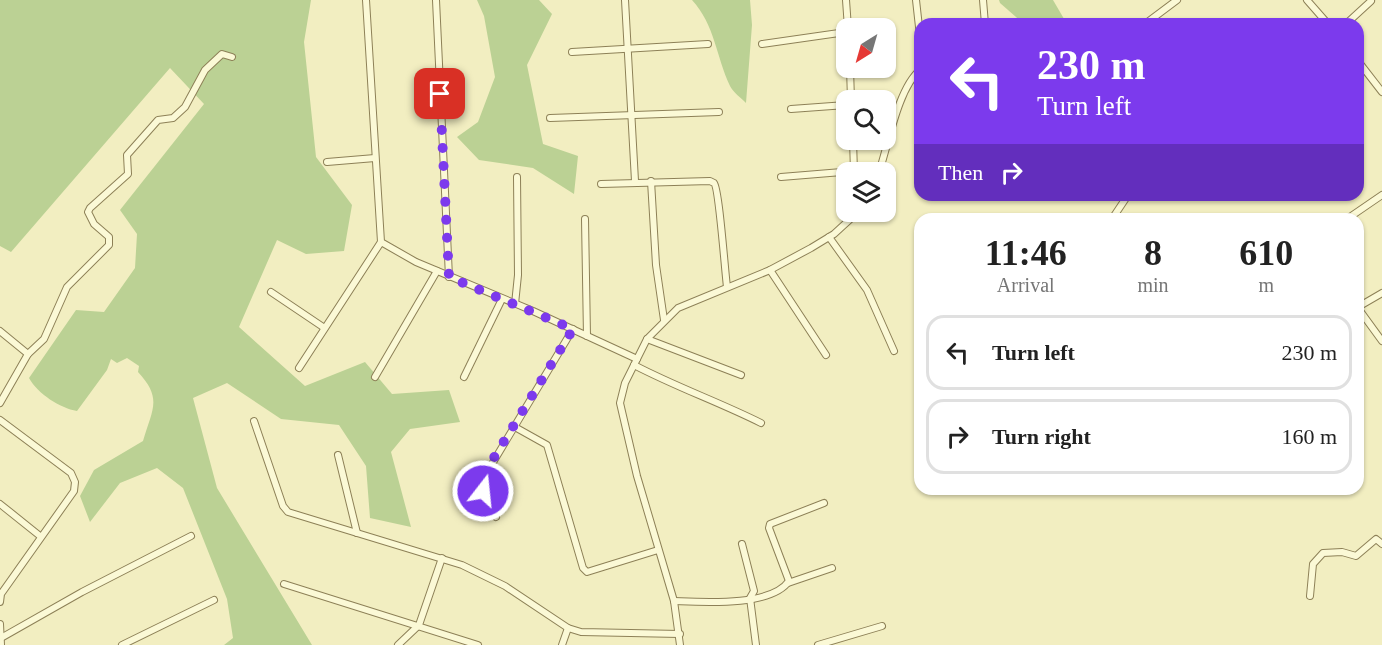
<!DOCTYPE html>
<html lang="en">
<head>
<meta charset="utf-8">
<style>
	:root { --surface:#fff; --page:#f2f2f2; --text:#222; --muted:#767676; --line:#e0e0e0 }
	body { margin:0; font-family:Georgia,serif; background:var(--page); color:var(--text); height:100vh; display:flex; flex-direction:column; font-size:22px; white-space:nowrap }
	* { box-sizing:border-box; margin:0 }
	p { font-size:20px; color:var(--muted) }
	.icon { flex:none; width:33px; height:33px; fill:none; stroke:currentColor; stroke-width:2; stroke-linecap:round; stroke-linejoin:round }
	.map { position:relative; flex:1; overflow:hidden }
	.panel { position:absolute; left:914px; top:213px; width:450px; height:282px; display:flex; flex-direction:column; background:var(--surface); border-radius:18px; box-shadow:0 2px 4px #0004 }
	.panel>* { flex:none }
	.top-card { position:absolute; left:914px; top:18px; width:450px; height:183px; border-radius:18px; box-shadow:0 2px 4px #0004; background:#7c3aed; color:#fff; overflow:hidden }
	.needle { width:39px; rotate:217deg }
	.fabs { position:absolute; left:836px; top:18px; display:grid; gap:12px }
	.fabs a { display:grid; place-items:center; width:60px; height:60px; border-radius:12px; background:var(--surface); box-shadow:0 2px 4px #0004; font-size:30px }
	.pin { position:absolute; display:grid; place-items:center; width:51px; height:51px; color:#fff; margin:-26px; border-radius:12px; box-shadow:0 3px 9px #0006 }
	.me { position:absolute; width:66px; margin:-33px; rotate:16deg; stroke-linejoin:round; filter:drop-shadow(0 0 4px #0008) }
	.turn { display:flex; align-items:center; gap:21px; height:126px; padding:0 24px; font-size:27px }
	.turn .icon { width:78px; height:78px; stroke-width:2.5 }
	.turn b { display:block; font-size:42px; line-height:51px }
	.then { display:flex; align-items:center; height:57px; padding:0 24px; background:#0003; gap:12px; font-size:22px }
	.eta { display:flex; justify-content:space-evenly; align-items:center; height:102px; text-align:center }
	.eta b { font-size:36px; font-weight:700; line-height:42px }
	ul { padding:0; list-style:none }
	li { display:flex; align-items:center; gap:18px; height:75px; margin:0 12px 9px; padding:0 12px; border:3px solid var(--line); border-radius:18px }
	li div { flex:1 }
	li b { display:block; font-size:22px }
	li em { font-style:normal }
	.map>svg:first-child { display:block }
	.green { fill:#bbd194 }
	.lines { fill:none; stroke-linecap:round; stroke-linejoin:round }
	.minor-casing { stroke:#8d8057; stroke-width:8 }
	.minor { stroke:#fbf9d6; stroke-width:6 }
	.route { stroke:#7c3aed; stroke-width:10; stroke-dasharray:0 18 }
</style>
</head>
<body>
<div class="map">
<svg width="1382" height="645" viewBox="0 0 1382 645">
	<rect width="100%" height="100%" fill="#f2eec1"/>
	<g class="green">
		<path d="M0 0H311L304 42 316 157 352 205 344 251 306 254 277 240 239 327 305 386 365 362 392 394 449 390 460 422 410 429 391 452 411 527 370 518 366 466 339 425 281 419 227 383 193 398 217 488 312 645H224L233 638 227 599 183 488 157 468 120 483 90 522 80 496 94 470 143 441C152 409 163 399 138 372L139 366 127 358 117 363 111 359 107 370 77 411C60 408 38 394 29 378L76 310 104 312 135 268 137 234 120 210 204 104 170 68 11 252 0 246Z"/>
		<path d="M477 0H539L552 14 527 65 543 144 578 156 574 194 533 168 479 160 457 137 478 122 495 77 484 16Z"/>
		<path d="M692 0H750L752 25 746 103C741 98 733 92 730 86 716 56 715 25 692 0Z"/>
		<path d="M999 0H1053L1067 24H1024L1000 3Z"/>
	</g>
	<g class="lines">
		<g class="minor-casing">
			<g id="minor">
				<path d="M366 0 381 242 416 262 533 311 637 359"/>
				<path d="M436 0 449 277"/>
				<path d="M625 0 635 181"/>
				<path d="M846 0 848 28"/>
				<path d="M916 0 920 36"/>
				<path d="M983 0 985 24"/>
				<path d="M1307 0 1328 24"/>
				<path d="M1145 24 1177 0"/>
				<path d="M1346 24 1371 1"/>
				<path d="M762 44 846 32"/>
				<path d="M572 52 708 44"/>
				<path d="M1358 61 1382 92"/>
				<path d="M850 68 851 100"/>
				<path d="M791 109 846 105"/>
				<path d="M550 118 719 112"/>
				<path d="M853 140 854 172"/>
				<path d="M327 162 375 158"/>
				<path d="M879 172C888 146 898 88 920 70"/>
				<path d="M781 177 854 171"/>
				<path d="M651 181 656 265 664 320"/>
				<path d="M601 184 710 181 714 183C719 188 725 272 727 287"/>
				<path d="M585 219 587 336"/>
				<path d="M1112 219 1128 195"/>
				<path d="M1347 219 1382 195"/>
				<path d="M829 237 867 290 894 351"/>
				<path d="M770 270 826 355"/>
				<path d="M271 292 323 327"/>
				<path d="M515 304 518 275 517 177"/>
				<path d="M1358 307 1382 293"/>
				<path d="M1358 308 1382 341"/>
				<path d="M0 331 28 354"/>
				<path d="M647 339 741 375"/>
				<path d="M634 365C676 387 719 402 761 423"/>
				<path d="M299 368 381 242"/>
				<path d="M375 377 437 271"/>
				<path d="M464 377 502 299"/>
				<path d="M0 403 28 354 44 339 67 287 109 245V237L94 224 88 212 90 208 128 174 127 155 158 120 173 118 185 107 205 70 222 54 232 57"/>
				<path d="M0 420 71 473 75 482 74 491 1 594 0 602"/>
				<path d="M254 421 283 506 288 512 462 565 505 586 568 628 581 632 680 634"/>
				<path d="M513 426 547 445 583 568 587 572 658 550"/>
				<path d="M338 455 357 533"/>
				<path d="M0 504 40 536"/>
				<path d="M496 517 483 491V479L573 329"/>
				<path d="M742 544 754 591 750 598 756 645"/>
				<path d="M788 583 832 568"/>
				<path d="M284 584 478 645"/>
				<path d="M1310 596 1313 564 1323 553 1342 552 1356 556 1376 539 1382 544"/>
				<path d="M674 601C702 602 771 607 789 581L769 528 770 524 824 503"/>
				<path d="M0 624 1 645"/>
				<path d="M1 638 82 592 191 536"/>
				<path d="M122 645 214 600"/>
				<path d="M398 645 419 625 442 558"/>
				<path d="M562 645 568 628"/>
				<path d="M680 645 674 601 637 476 620 403 625 383 647 339 678 308 770 270 811 248 834 234 858 212"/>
				<path d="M818 645 882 626"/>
			</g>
		</g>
		<use href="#minor" class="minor"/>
	</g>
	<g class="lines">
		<path class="route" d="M440 94 449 277 573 329 487 469 483 480V491"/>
	</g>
</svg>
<div class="fabs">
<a><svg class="needle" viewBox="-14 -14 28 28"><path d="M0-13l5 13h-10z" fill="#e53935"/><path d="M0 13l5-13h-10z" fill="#767676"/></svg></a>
<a><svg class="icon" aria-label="search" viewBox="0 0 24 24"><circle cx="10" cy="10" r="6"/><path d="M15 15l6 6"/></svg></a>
<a><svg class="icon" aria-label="layers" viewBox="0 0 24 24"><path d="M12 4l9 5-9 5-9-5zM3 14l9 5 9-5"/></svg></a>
</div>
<div class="pin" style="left:440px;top:94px;background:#d93025"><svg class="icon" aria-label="arrive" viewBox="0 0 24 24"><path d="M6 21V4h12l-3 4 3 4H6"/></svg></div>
<svg class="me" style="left:483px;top:491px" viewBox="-20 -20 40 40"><circle r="17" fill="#7c3aed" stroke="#fff" stroke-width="3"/><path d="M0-11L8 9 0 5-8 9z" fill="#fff"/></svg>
<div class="top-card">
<div class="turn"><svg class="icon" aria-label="left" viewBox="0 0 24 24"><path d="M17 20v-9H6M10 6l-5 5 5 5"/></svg><div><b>230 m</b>Turn left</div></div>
<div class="then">Then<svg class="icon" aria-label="right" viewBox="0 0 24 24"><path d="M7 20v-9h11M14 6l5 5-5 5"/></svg></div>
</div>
<section class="panel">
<div class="eta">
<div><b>11:46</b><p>Arrival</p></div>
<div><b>8</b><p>min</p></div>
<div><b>610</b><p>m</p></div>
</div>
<ul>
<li><svg class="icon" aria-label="left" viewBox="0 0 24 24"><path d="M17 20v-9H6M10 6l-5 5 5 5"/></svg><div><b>Turn left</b></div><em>230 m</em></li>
<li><svg class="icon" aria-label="right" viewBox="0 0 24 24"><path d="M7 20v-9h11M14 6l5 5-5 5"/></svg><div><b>Turn right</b></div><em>160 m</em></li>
</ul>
</section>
</div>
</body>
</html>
